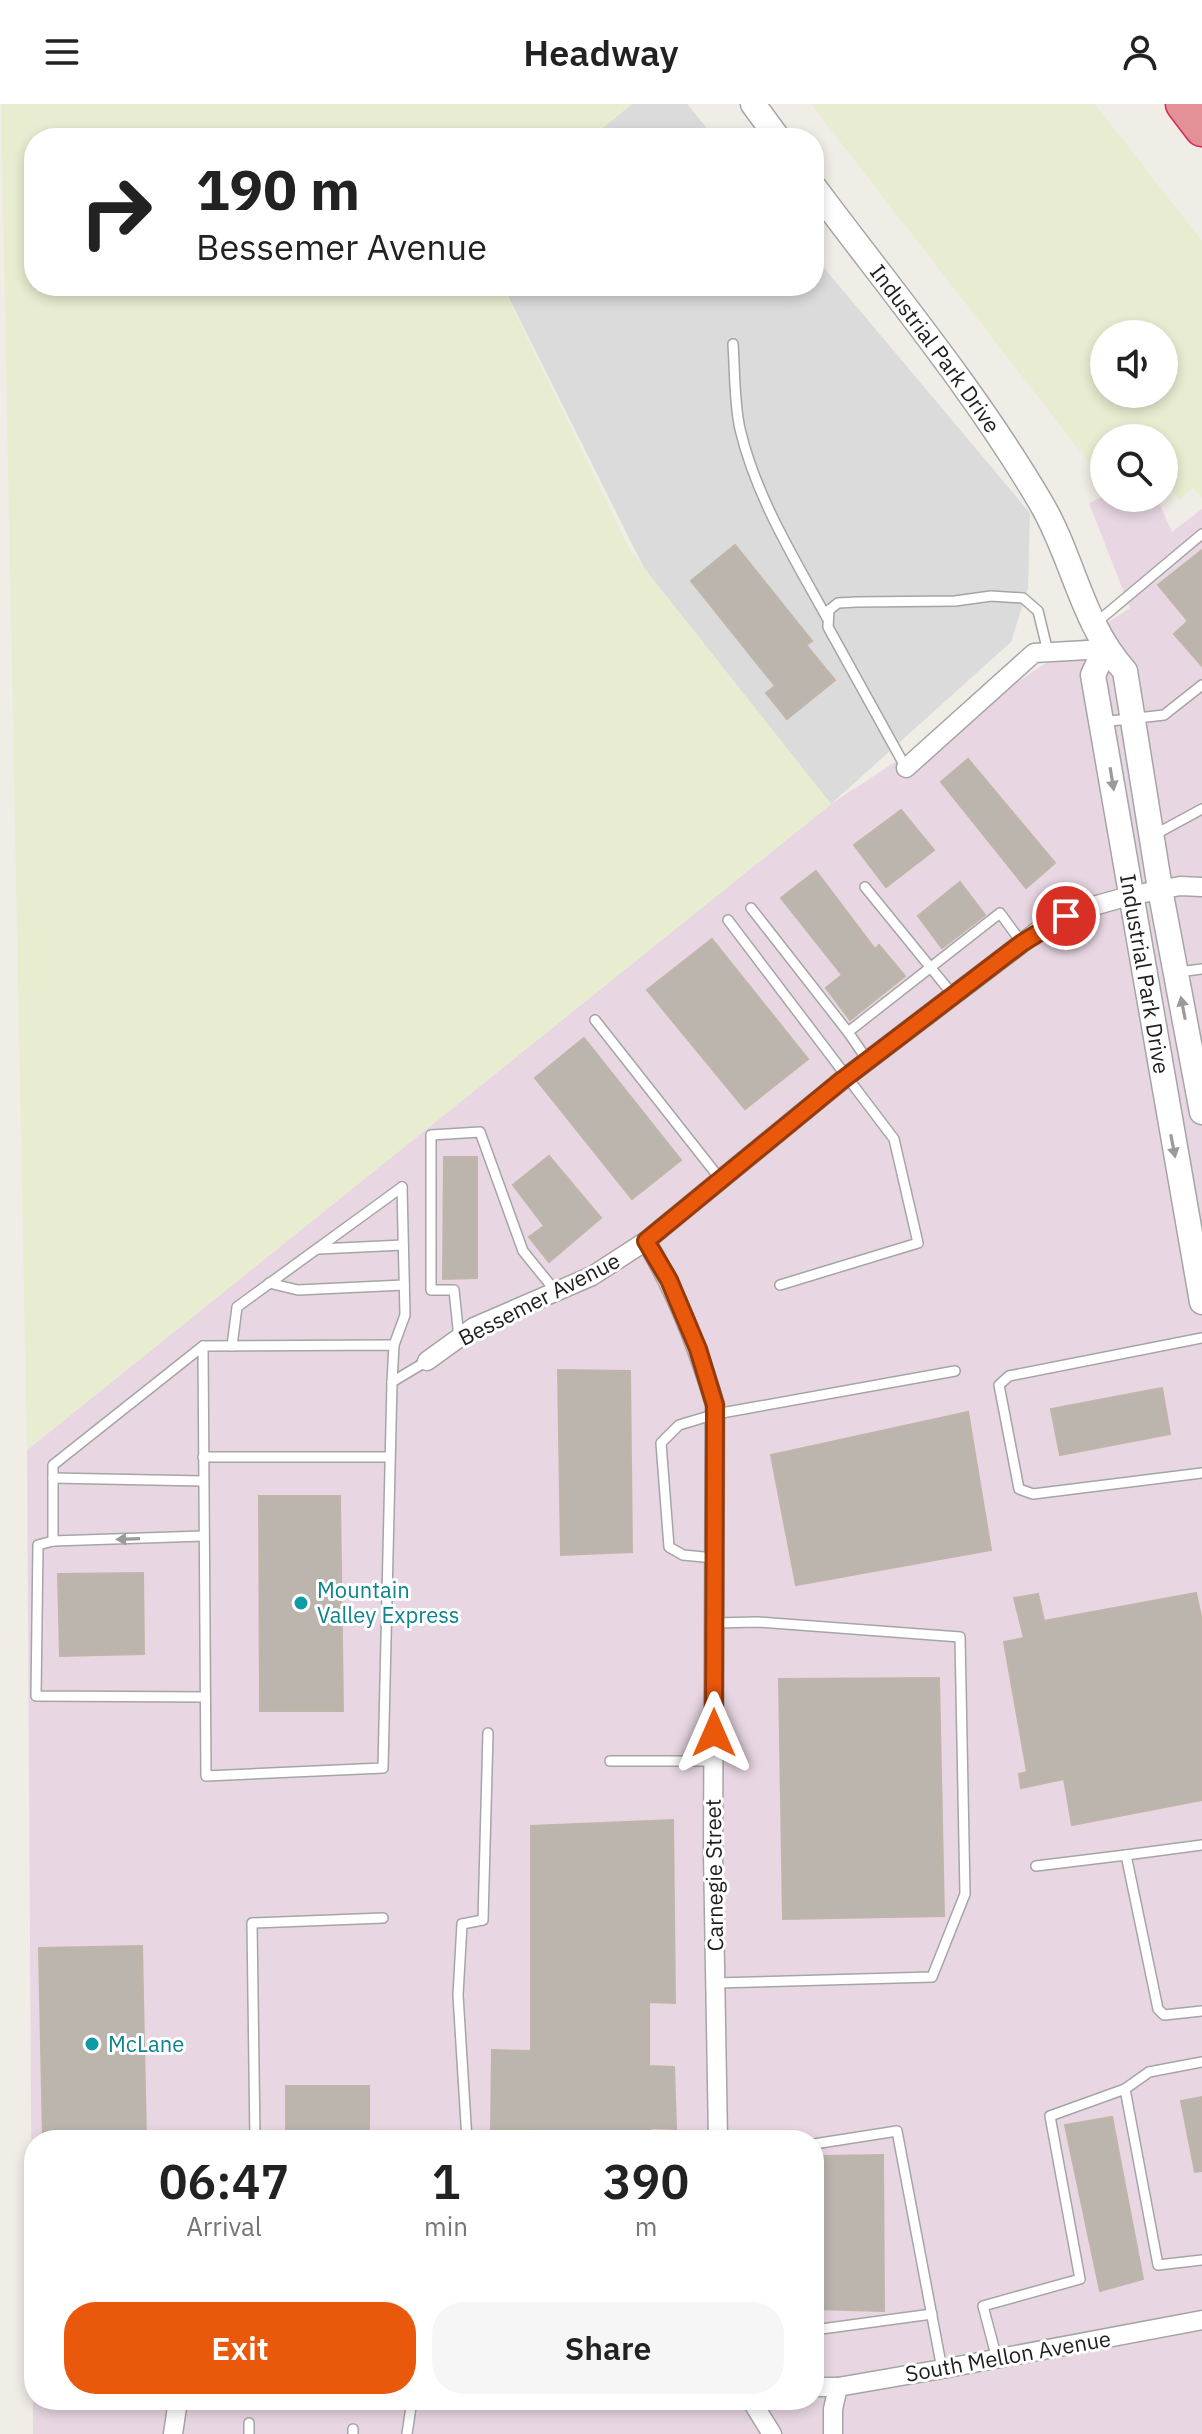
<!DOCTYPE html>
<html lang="en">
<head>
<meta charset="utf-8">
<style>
	:root { --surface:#fff; --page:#f6f6f6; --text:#222; --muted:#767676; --accent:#ea580c }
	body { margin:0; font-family:"IBM Plex Sans",sans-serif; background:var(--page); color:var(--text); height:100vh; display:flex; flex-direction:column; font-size:30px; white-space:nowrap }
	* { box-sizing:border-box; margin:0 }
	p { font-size:26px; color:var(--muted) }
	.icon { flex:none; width:44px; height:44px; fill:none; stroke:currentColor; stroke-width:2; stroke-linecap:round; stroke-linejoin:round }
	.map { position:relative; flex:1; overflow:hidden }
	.drawer { position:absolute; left:24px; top:2026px; width:800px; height:280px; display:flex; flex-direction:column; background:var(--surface); border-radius:32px; box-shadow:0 4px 12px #0003 }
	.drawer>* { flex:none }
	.banner { position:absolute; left:24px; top:24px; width:800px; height:168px; border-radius:32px; box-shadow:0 4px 12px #0003; background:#fff; color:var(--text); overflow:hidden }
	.controls { position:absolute; left:1090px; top:216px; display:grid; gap:16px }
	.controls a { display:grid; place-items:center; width:88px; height:88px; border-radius:50%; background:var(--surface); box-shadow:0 4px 12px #0003; font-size:40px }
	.pin { position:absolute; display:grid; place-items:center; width:68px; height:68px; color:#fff; margin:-34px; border:4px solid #fff; border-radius:50%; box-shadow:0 2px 8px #0007 }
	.me { position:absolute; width:88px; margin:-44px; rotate:0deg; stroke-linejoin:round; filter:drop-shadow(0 0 6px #0008) }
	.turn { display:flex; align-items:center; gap:28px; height:168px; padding:0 40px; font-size:36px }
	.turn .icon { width:104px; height:104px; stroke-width:2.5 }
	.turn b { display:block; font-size:56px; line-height:68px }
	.eta { display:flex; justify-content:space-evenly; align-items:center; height:136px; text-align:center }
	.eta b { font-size:48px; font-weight:600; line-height:56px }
	.cta { display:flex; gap:16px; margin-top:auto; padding:16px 40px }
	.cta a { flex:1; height:92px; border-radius:32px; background:var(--accent); color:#fff; font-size:32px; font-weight:600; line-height:92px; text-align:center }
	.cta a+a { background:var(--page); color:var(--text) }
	header { display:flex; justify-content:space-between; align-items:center; height:104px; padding:0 40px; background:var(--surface); font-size:36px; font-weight:600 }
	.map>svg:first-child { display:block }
	.residential { fill:#dcdbdb }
	.industrial { fill:#e8d7e3; fill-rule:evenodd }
	.farmland { fill:#e8edd1; fill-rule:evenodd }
	.building { fill:#bbb5ae; stroke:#c0b5a8; stroke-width:2 }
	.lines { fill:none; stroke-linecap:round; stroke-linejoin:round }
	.service-casing { stroke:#a5a5a5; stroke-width:12 }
	.minor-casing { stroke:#a5a5a5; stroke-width:21 }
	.tertiary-casing { stroke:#a5a5a5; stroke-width:27 }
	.motorway-casing { stroke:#d42b52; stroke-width:37 }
	.service { stroke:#fff; stroke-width:9 }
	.minor { stroke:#fff; stroke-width:18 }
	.tertiary { stroke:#fff; stroke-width:24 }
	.motorway { stroke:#e39096; stroke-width:34 }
	.oneway { fill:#9a9a9a }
	.route-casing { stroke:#983908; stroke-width:20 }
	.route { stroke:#ea580c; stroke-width:14 }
	.culture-dot { fill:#0f9aa8; stroke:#fff; stroke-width:3 }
	.labels { text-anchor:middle; stroke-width:6; stroke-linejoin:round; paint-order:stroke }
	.street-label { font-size:22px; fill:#1e1e1e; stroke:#fff }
	.culture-label { font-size:22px; fill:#0d838f; stroke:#fff; text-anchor:start }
</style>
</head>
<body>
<header><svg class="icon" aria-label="menu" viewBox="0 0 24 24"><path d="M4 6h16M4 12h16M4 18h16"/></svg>Headway<svg class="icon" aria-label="person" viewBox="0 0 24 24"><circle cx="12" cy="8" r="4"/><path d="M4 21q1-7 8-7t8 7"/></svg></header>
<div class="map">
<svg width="1202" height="2330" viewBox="0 0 1202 2330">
	<rect width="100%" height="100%" fill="#efede5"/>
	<g class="residential">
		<path d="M632 0H687L715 34H590Z"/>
		<path d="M814 152 1030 409 1028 484 1011 538 831 700 645 466 503 182H814Z"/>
	</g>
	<path class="industrial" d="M1104 392 1157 394 1172 428 1202 405V2330H33L27 1346 831 700 1130 504 1089 399ZM34 2036H814V2296H34Z"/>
	<g class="farmland">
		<path d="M1 0H632L590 34H34V182H502L630 446 831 700 27 1346Z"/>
		<path d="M811 0H1095L1202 137V393L1193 384 1180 396 1164 376V334H1104V378ZM1104 230H1164V290H1104Z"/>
	</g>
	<g class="building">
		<path d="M735 441 812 537 806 541 835 576 787 615 766 589 775 582 691 477Z"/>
		<path d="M1202 446V562L1174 530 1188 517 1158 481Z"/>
		<path d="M968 655 1055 759 1026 784 941 678Z"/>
		<path d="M901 706 934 746 886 783 854 741Z"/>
		<path d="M816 767 875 845 879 841 905 872 850 916 826 884 842 871 781 794Z"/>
		<path d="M960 778 985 811 942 844 918 812Z"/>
		<path d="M712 835 808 955 745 1005 647 886Z"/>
		<path d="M584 934 681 1056 632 1095 535 974Z"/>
		<path d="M549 1052 601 1114 549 1158 529 1133 544 1122 513 1081Z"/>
		<path d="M444 1053H477V1174L443 1175Z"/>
		<path d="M558 1266 630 1267 632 1448 561 1451Z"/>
		<path d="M1162 1284 1170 1330 1060 1351 1051 1305Z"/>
		<path d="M968 1308 991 1446 796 1481 771 1351Z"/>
		<path d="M259 1392H340L343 1607H260Z"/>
		<path d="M143 1469 144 1550 60 1552 58 1470Z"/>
		<path d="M1196 1489 1202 1517V1696L1072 1721 1064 1675 1021 1684 1019 1670 1027 1668 1004 1538 1024 1534 1014 1494 1038 1490 1044 1517Z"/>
		<path d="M939 1574 944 1812 783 1815 779 1575Z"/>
		<path d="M673 1716 675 1899 649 1898V1962L674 1963 676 2025 650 2024V2036H530V2026L491 2027 492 1946 531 1947V1722Z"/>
		<path d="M142 1842 146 2036H43L39 1844Z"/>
		<rect x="286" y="1982" width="83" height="54"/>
		<path d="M1202 1993V2067L1195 2068 1181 1997Z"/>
		<path d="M1112 2013 1143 2175 1100 2187 1065 2021Z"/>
		<path d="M883 2051 884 2207 814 2205V2068L821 2067 822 2052Z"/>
	</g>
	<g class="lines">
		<g class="service-casing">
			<g id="service">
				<path d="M733 240C735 268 734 298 740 325 756 393 794 454 827 514"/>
				<path d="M1097 518 1202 430"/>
				<path d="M1102 618 1164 611 1202 581"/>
				<path d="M906 664 828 523 829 506 838 499 857 498 955 497 991 492 1023 494 1038 507 1048 548"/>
				<path d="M1154 731 1202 705"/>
				<path d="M865 783 953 891"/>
				<path d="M751 804 848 928"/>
				<path d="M728 816 894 1035 918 1139 780 1181"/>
				<path d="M1178 868 1202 865"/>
				<path d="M595 916 721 1076"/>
				<path d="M868 957 848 928 1000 809 1022 839"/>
				<path d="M319 1145 403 1141"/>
				<path d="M269 1179 298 1186 404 1181"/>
				<path d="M459 1234 454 1186H431V1031L480 1028 523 1147 557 1189"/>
				<path d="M1202 1234 1009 1272 999 1281 1019 1385 1033 1390 1202 1369"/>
				<path d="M394 1241 405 1211 402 1083"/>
				<path d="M203 1242 206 1672 383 1664 392 1278 427 1257"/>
				<path d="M232 1242 237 1203 402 1083"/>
				<path d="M203 1353H389"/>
				<path d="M53 1374 203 1377"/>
				<path d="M203 1432 53 1437 38 1441 36 1592 205 1593"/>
				<path d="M53 1437V1361L203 1242 394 1241 392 1278"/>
				<path d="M714 1454 683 1451 669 1443 661 1339 679 1321 716 1310 955 1267"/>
				<path d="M714 1519 758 1518 960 1533 965 1790 932 1873 715 1879"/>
				<path d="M610 1657H713"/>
				<path d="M1126 1751 1202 1741"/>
				<path d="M1036 1762 1126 1751 1158 1905 1164 1911 1202 1907"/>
				<path d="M1125 1985 1149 1968 1202 1958"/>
				<path d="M255 2036 252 1819 383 1814"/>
				<path d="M467 2036 458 1891 462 1820 483 1816 488 1629"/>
				<path d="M814 2040 897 2027 942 2265"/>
				<path d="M814 2226 932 2210"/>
				<path d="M997 2255 983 2202 1080 2175 1050 2012 1125 1985 1158 2161 1202 2156"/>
				<path d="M249 2330V2319"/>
				<path d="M353 2330V2325"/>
				<path d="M407 2330 412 2296"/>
			</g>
		</g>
		<g class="minor-casing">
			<g id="minor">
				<path d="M906 664 1034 549 1105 545"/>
				<path d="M646 1137C677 1189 698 1243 715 1301L713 1748 718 2036"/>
				<path d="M427 1257 474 1223 592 1172 646 1137 841 977 1038 827 1090 803 1129 792 1180 782 1202 783"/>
				<path d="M814 2283H838L942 2265 1202 2216"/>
				<path d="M751 2296 772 2330"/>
				<path d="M173 2330 178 2296"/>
				<path d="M833 2330V2305L838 2283"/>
			</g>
		</g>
		<g class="tertiary-casing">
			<g id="tertiary">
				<path d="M753 0 778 34"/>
				<path id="s1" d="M814 83C891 186 976 288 1041 399 1073 453 1082 520 1125 567L1160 785 1202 1008"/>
				<path id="s2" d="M1105 545 1093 571 1202 1198"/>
			</g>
		</g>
		<g class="motorway-casing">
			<path id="motorway" d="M1183 0 1202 25"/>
		</g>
		<use href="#service" class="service"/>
		<use href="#minor" class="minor"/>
		<use href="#tertiary" class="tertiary"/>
		<use href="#motorway" class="motorway"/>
	</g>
	<defs><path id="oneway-solid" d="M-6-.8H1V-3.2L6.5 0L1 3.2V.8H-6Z" transform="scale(2)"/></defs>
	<g class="oneway">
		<use href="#oneway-solid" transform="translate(1112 675) rotate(81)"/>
		<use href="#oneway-solid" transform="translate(1183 904) rotate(-101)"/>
		<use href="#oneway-solid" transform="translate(1173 1042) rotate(79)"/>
		<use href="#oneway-solid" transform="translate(128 1435) rotate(178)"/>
	</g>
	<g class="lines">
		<g class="route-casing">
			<path id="route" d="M714 1629 715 1301 698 1245 669 1176 646 1137 841 977 1022 839 1066 812"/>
		</g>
		<use href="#route" class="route"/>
	</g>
	<g class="culture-dot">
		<circle cx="301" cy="1499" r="8"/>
		<circle cx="92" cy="1940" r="8"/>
	</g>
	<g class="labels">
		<g class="street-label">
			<text dy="8" stroke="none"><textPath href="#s1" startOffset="202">Industrial Park Drive</textPath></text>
			<text dy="8" stroke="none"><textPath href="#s2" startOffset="332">Industrial Park Drive</textPath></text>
			<text transform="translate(539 1195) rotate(-27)" y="8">Bessemer Avenue</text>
			<text transform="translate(714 1771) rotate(-91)" y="8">Carnegie Street</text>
			<text transform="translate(1008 2252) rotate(-10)" y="8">South Mellon Avenue</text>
		</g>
		<g class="culture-label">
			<text x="317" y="1494">Mountain<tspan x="317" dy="25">Valley Express</tspan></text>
			<text x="108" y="1948">McLane</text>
		</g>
	</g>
</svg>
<div class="controls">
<a><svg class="icon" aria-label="sound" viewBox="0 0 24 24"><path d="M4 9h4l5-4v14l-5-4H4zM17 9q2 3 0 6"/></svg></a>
<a><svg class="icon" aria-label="search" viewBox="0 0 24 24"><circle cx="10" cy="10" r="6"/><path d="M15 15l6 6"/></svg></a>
</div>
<div class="pin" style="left:1066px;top:812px;background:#d93025"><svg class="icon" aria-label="arrive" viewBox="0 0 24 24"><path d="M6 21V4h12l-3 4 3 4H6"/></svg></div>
<svg class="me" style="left:714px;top:1629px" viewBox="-20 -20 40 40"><path d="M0-17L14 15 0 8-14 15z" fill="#ea580c" stroke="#fff" stroke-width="4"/></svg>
<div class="banner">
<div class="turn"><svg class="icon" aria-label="right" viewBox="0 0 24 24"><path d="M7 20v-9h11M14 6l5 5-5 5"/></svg><div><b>190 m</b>Bessemer Avenue</div></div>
</div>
<section class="drawer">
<div class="eta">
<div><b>06:47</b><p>Arrival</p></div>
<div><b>1</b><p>min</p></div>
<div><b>390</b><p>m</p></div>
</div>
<div class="cta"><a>Exit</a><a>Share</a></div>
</section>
</div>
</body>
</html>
